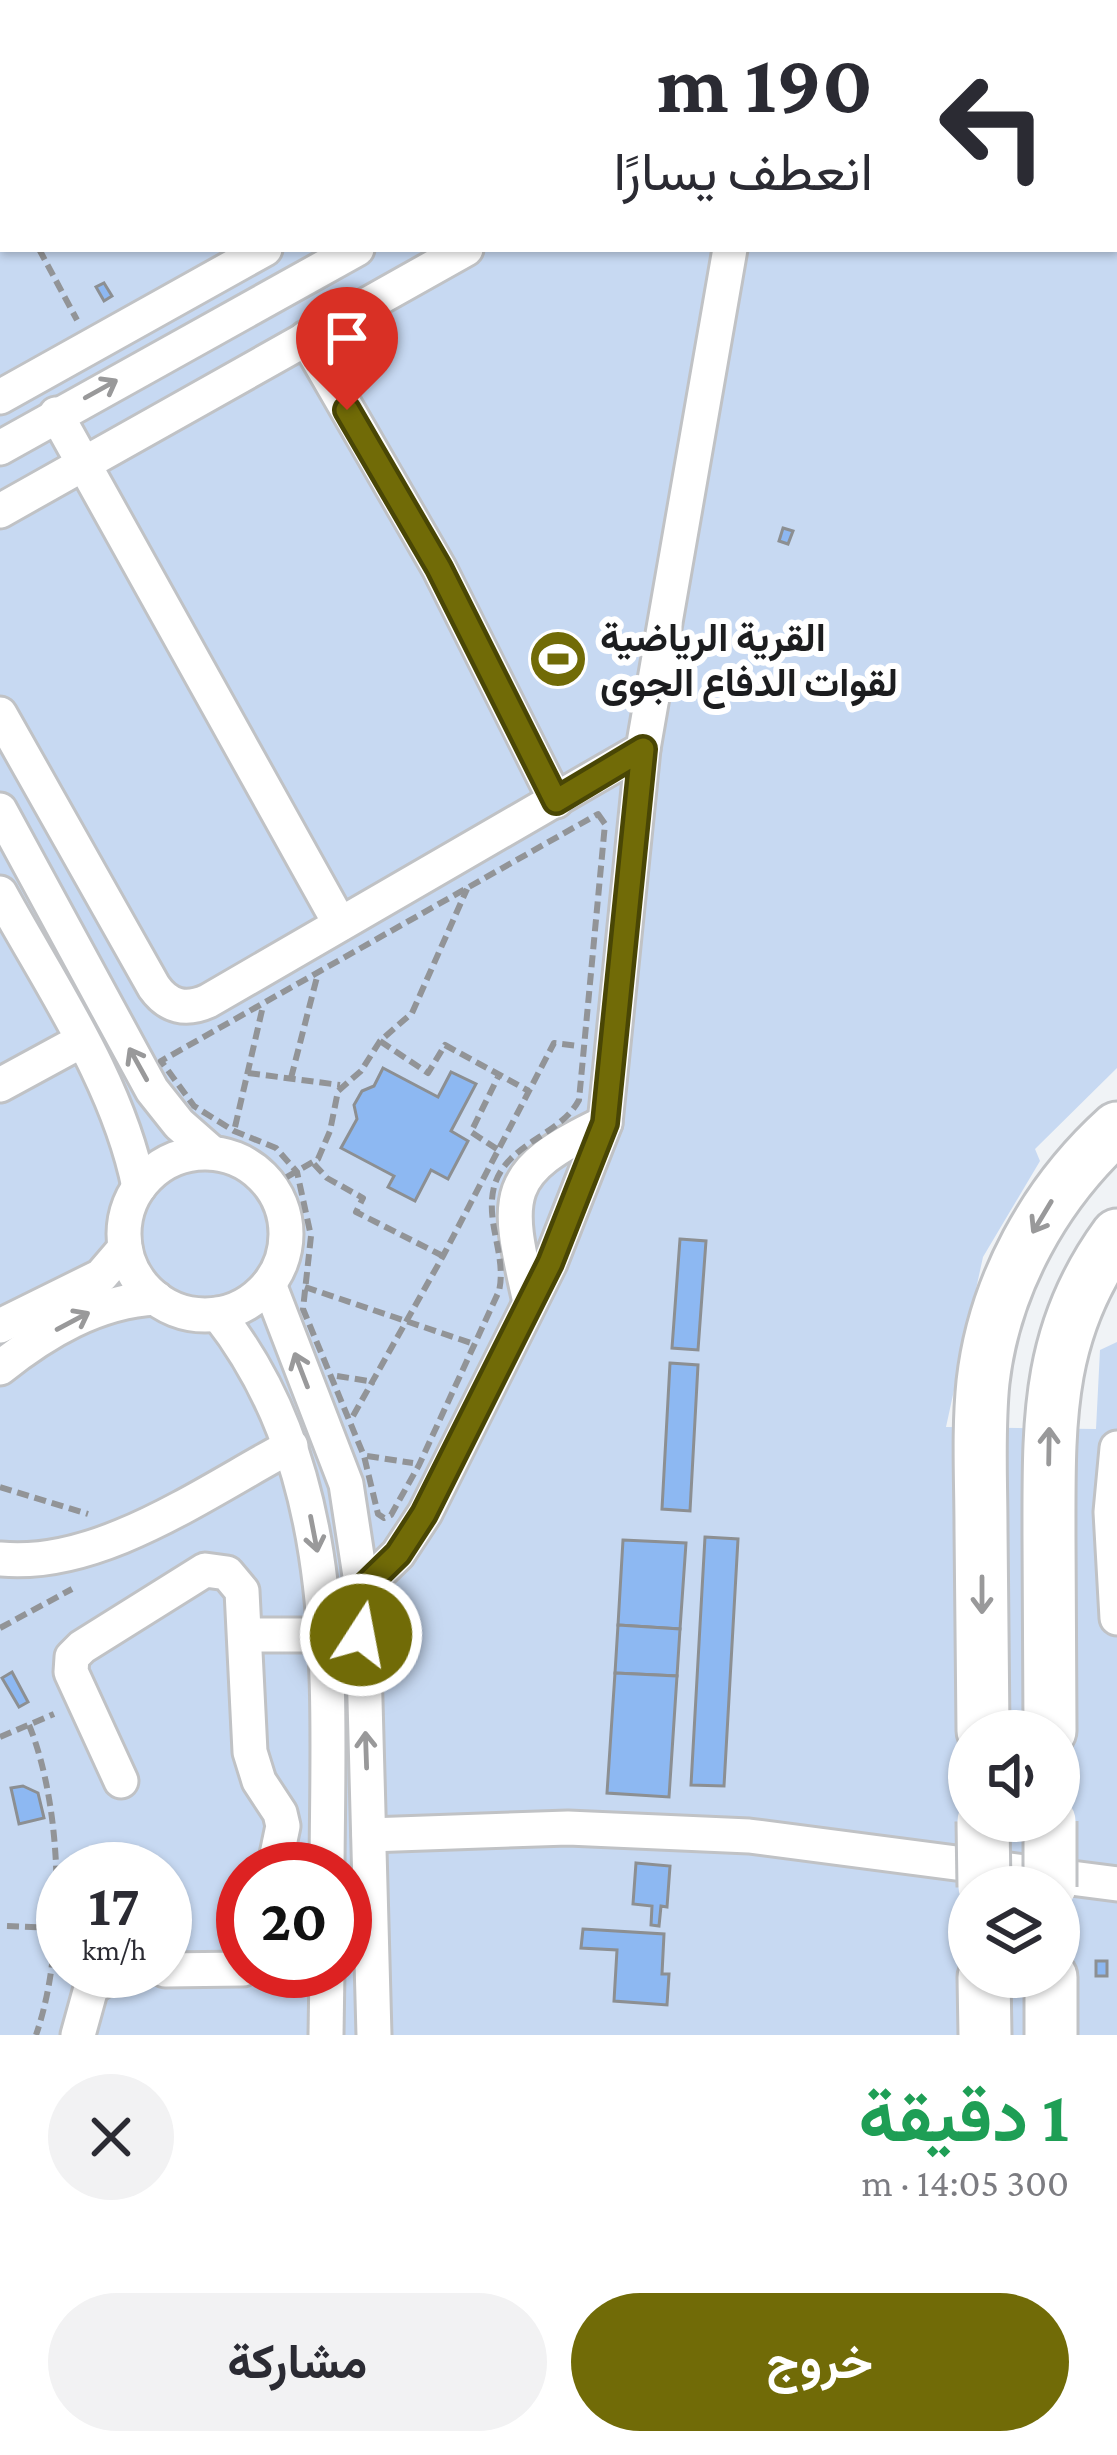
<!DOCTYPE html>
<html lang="ar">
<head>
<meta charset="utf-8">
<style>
	:root { --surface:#fff; --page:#f2f2f3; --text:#2b2b33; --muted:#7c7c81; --accent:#716b07 }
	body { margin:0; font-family:"Crimson Pro",Vazirmatn,serif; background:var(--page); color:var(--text); direction:rtl; height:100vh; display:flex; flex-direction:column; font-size:45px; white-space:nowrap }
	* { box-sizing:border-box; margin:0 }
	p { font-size:39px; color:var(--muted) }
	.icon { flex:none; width:66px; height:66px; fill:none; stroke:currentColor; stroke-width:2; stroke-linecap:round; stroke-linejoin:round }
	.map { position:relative; height:2035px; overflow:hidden; direction:ltr }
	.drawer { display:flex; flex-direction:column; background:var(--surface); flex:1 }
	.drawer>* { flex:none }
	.guide { position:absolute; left:0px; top:0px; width:1119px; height:252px; box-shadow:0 3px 9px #0004; direction:rtl; background:#fff; color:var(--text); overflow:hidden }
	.fabs { position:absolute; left:948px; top:1710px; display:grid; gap:24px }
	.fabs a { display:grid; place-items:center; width:132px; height:132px; border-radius:50%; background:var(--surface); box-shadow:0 3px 9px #0004; font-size:60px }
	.speed { position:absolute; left:36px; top:1842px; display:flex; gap:24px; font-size:60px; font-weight:700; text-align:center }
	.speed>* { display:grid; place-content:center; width:156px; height:156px; border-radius:50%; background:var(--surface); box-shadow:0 3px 9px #0004; line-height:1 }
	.speed small { font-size:30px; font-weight:400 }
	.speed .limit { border:18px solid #d22; background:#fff; color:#111 }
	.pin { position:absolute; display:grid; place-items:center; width:102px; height:102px; color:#fff; margin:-123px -51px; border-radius:50% 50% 50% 0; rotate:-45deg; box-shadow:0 0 12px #0007 }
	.pin .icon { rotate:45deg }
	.me { position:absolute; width:132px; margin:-66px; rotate:11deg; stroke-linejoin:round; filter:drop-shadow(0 0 9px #0008) }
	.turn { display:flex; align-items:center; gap:42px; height:252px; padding:0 48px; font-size:54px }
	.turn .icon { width:156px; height:156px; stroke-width:2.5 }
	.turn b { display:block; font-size:84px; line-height:102px }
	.round { display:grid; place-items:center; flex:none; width:126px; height:126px; border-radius:63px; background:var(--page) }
	.overview { display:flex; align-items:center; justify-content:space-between; height:204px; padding:0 48px }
	h1 { font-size:72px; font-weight:700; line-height:90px; color:#1e9e55 }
	.action { display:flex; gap:24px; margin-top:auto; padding:24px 48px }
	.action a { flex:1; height:138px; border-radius:72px; background:var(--accent); color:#fff; font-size:48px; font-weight:700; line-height:138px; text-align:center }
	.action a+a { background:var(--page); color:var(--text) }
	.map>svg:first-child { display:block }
	.green { fill:#c7d9f2; fill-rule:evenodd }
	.building { fill:#8db8f2; stroke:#8c8f92; stroke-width:3 }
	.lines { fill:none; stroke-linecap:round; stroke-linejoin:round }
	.minor-casing { stroke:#c0c2c5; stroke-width:39 }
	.highway-casing { stroke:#c0c2c5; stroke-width:57 }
	.path { stroke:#929497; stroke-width:6; stroke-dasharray:12 6; stroke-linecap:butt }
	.minor { stroke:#fff; stroke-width:33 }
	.highway { stroke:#fff; stroke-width:51 }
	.highway-bridge-casing { stroke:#c0c2c5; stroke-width:57; stroke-linecap:butt }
	.highway-bridge { stroke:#fff; stroke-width:51 }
	.oneway { stroke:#99999a }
	.route-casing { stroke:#494605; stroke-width:30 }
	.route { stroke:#716b07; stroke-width:21 }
	.labels { text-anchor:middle; stroke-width:12; stroke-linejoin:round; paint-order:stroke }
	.poi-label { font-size:39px; font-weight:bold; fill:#1c1d1f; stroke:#fff; text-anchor:start }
</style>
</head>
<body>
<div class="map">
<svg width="1117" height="2035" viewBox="0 0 1117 2035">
	<rect width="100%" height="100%" fill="#f0f3f6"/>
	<path class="green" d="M0 0H1117V1068L1035 1149 1040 1161 983 1257 946 1427 1096 1429 1100 1350 1117 1342V2035H0ZM3 3H1116V249H3ZM969 1731H1059V1821H969ZM63 1869H165V1971H63ZM243 1869H345V1971H243ZM969 1887H1059V1977H969Z"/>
	<g class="building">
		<path d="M104 283 112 296 104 301 96 287Z"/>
		<path d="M783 528 793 531 788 544 779 541Z"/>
		<path d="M383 1068 438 1097 451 1072 476 1084 451 1131 468 1141 448 1179 431 1170 415 1201 388 1187 394 1176 341 1148 357 1119 354 1105 362 1091 374 1086Z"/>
		<path d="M680 1239 706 1241 698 1350 672 1348Z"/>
		<path d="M670 1363 698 1365 690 1511 662 1509Z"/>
		<path d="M705 1537 738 1539 724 1786 691 1785Z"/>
		<path d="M623 1540 686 1543 680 1629 618 1625Z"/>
		<path d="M618 1625 680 1629 677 1676 615 1673Z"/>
		<path d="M12 1672 28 1702 19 1707 2 1678Z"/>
		<path d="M615 1673 677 1676 669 1797 607 1793Z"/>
		<path d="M23 1786 38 1793 44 1818 19 1824 11 1788Z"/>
		<path d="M636 1863 670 1866 667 1907 661 1906 659 1926 651 1925 652 1906 633 1904Z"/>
		<path d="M583 1929 664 1934 662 1974H669L667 2005 614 2001 617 1950 581 1948Z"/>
		<rect x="1096" y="1961" width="11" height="15"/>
	</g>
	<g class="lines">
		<g class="minor-casing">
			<g id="minor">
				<path d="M616 0V3"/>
				<path d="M664 3 665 0"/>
				<path d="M306 338 439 568 556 801"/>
				<path d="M0 397 265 249"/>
				<path d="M56 414 340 924"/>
				<path d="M0 448 357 249"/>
				<path d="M0 511 466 249"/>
				<path d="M0 714 154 987C168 1007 186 1011 208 1001L643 749 730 249"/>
				<path d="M0 810 152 1090 179 1124 212 1153"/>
				<path d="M0 893C51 986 118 1082 139 1187"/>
				<path d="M0 1085 81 1041"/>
				<circle cx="205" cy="1234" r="81"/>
				<path d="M269 1284 346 1484 362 1589 374 2035"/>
				<path d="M530 1302C506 1196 499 1173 605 1123"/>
				<path d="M218 1314C343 1473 328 1678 327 1869"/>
				<path d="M0 1326 101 1276 125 1248"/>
				<path d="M0 1368C45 1332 97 1301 156 1298"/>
				<path d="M1117 1448 1111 1512 1117 1618"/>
				<path d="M0 1559C100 1569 206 1491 291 1446"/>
				<path d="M362 1589 398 1554 425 1513 550 1263 605 1123 643 749"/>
				<path d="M247 1635H348"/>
				<path d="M121 1781 71 1672 72 1657 82 1647 205 1570 227 1573 242 1591 250 1752 259 1781 280 1813 283 1826 274 1869"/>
				<path d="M369 1835 568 1828 749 1836 1117 1884"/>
				<path d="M165 1970 243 1969"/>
				<path d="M78 2035 91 1988 117 1971"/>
				<path d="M326 2035 327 1971"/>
			</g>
		</g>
		<g class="highway-casing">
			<g id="highway">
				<path d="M983 1731C982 1664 982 1596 981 1529 981 1480 978 1431 983 1382 994 1285 1045 1193 1117 1128"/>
				<path d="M1050 1731C1050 1666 1049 1601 1049 1536 1049 1422 1046 1332 1117 1235"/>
				<path d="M984 1977 985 2035"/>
				<path d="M1051 1977V2035"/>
			</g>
		</g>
		<g class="path">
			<path d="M125 0 126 3"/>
			<path d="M570 0 572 3"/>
			<path d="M0 177 3 183"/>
			<path d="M39 249 77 320"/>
			<path d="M598 814 605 824 579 1100C560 1136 506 1143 494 1187 485 1223 507 1256 499 1291L419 1465 391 1515 384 1518 378 1514 364 1456 303 1309 311 1236 297 1172 276 1148 234 1131 194 1106 161 1061Z"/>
			<path d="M380 1041 428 1073 445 1045 529 1091"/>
			<path d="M248 1073 340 1085"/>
			<path d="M291 1078 317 977"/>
			<path d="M235 1127 263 1006"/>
			<path d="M497 1149 471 1132 498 1077"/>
			<path d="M314 1164 327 1178 363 1198 356 1212 443 1256"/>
			<path d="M271 1186 318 1159 330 1131 338 1091 361 1071 380 1041 412 1013 467 889"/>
			<path d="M305 1287 474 1344"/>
			<path d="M337 1376 375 1382"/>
			<path d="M353 1416 443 1256 554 1043 579 1046"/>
			<path d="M367 1456 413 1463"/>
			<path d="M0 1487 88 1514"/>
			<path d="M0 1628 72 1589"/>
			<path d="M29 1725C63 1808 66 1949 36 2035"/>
			<path d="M0 1737 54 1714"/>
			<path d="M7 1926 54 1928"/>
		</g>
		<use href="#minor" class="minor"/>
		<use href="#highway" class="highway"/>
		<g class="highway-bridge-casing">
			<g id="highway-bridge">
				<path d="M983 1821 984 1887"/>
				<path d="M1050 1821V1887"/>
			</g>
		</g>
		<use href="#highway-bridge" class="highway-bridge"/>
	</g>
	<defs><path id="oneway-shaft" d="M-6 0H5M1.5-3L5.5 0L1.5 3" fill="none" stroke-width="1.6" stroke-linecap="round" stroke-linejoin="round" transform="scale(3)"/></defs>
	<g class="oneway">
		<use href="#oneway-shaft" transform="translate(101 389) rotate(-29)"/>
		<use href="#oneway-shaft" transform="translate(138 1064) rotate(-119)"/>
		<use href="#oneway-shaft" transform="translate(1042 1217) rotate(121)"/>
		<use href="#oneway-shaft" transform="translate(73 1321) rotate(-28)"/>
		<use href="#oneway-shaft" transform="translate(301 1370) rotate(-111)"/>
		<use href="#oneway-shaft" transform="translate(1049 1446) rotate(-89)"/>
		<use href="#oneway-shaft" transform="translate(314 1534) rotate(79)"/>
		<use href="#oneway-shaft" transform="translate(982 1595) rotate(90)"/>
		<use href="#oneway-shaft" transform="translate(366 1750) rotate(-92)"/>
	</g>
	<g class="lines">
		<g class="route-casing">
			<path id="route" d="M347 410 439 568 556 801 643 749 605 1123 550 1263 424 1514 398 1554 362 1589 361 1635"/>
		</g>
		<use href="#route" class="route"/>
	</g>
	<defs>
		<g id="stadium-disc" transform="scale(3)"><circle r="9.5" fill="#716b07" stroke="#fff"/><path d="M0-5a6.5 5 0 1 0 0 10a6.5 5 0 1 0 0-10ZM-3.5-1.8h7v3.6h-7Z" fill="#fff"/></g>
	</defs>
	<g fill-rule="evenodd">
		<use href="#stadium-disc" x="558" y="659"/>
	</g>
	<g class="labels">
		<g class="poi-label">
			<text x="600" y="651">القرية الرياضية<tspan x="600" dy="45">لقوات الدفاع الجوى</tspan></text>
		</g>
	</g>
</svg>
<div class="fabs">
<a><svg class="icon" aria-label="sound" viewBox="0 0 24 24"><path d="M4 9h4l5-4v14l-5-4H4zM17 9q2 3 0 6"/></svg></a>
<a><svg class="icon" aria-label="layers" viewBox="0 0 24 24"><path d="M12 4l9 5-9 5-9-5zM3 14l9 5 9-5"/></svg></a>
</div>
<div class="speed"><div>17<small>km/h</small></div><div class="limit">20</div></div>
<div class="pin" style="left:347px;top:410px;background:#d93025"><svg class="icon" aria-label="arrive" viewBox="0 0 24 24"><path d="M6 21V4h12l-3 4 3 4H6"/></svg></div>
<svg class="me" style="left:361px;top:1635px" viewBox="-20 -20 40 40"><circle r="17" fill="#716b07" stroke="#fff" stroke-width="3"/><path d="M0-11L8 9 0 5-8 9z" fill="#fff"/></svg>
<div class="guide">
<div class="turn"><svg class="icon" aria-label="left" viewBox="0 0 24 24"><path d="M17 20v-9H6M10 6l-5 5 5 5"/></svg><div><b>190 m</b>انعطف يسارًا</div></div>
</div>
</div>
<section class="drawer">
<div class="overview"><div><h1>1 دقيقة</h1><p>300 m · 14:05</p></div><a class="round"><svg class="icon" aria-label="close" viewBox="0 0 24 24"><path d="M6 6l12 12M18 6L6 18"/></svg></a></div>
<div class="action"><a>خروج</a><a>مشاركة</a></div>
</section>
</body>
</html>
